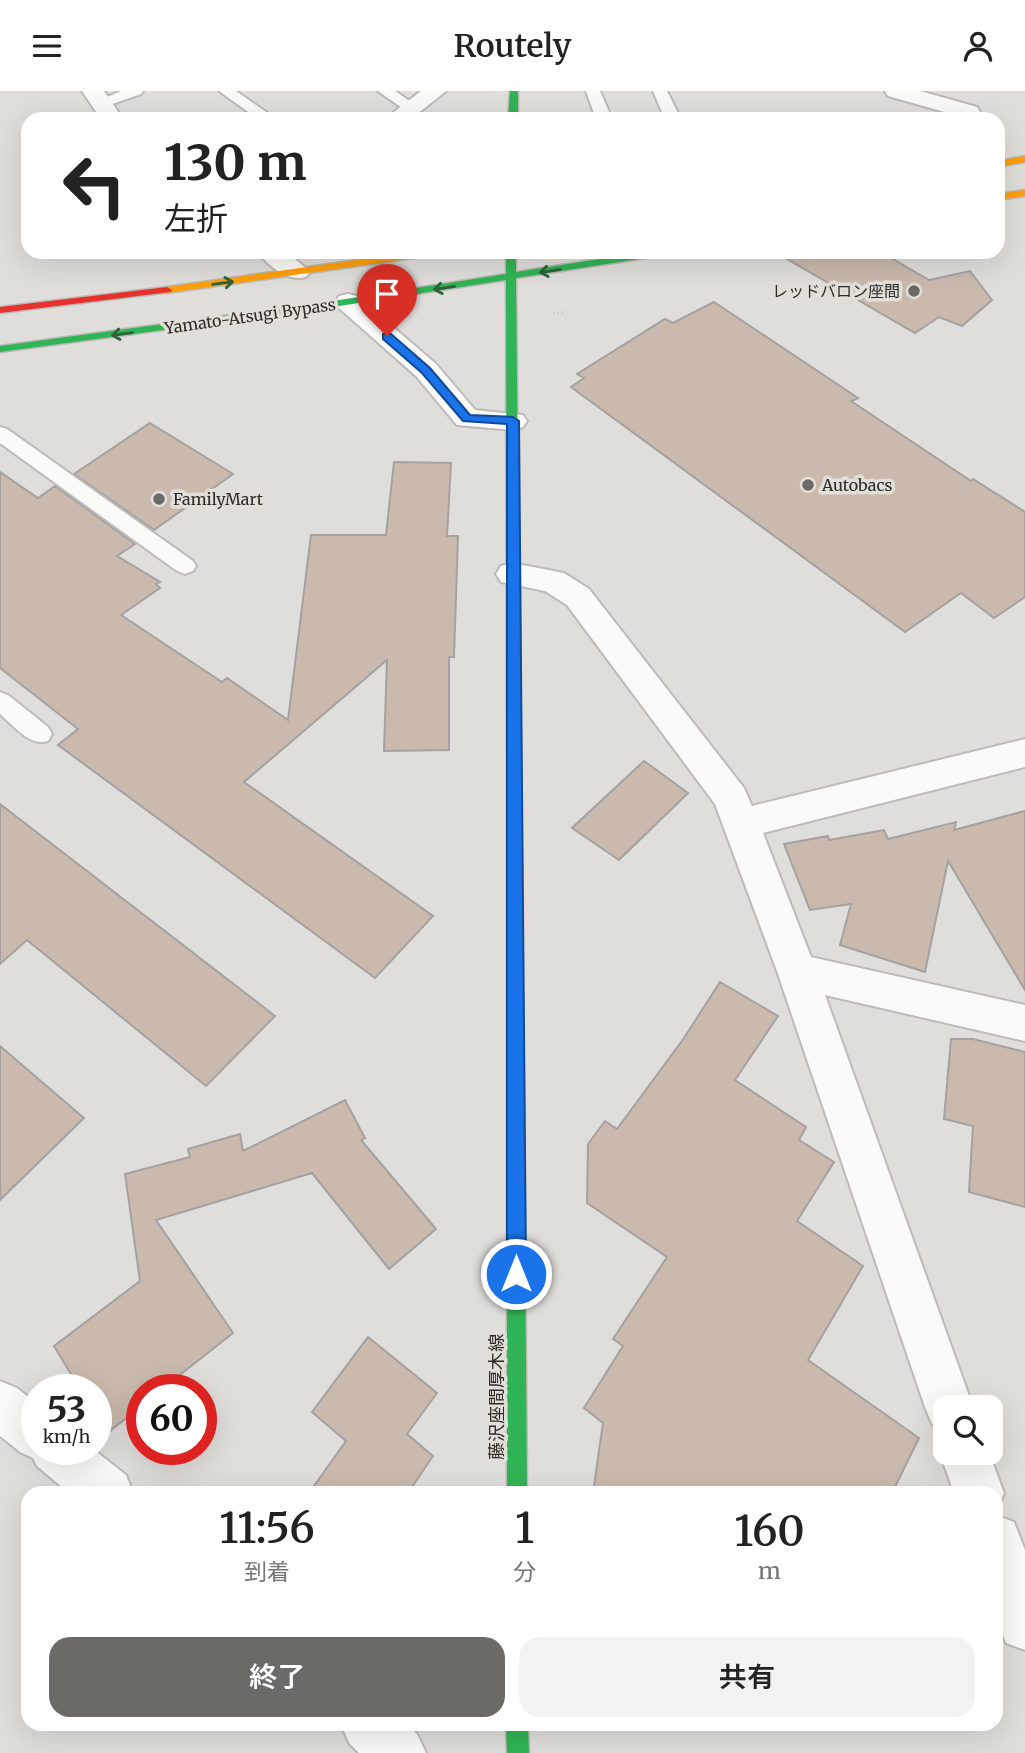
<!DOCTYPE html>
<html lang="ja">
<head>
<meta charset="utf-8">
<style>
	:root { --surface:#fff; --page:#f2f2f2; --text:#222; --muted:#767676; --accent:#6c6a67 }
	body { margin:0; font-family:Merriweather,"Noto Sans JP",serif; background:var(--page); color:var(--text); height:100vh; display:flex; flex-direction:column; font-size:26px; white-space:nowrap }
	* { box-sizing:border-box; margin:0 }
	p { font-size:23px; color:var(--muted) }
	.icon { flex:none; width:38px; height:38px; fill:none; stroke:currentColor; stroke-width:2; stroke-linecap:round; stroke-linejoin:round }
	.map { position:relative; flex:1; overflow:hidden }
	.panel { position:absolute; left:21px; top:1395px; width:982px; height:245px; display:flex; flex-direction:column; background:var(--surface); border-radius:21px; box-shadow:0 7px 28px #0002 }
	.panel>* { flex:none }
	.hud { position:absolute; left:21px; top:21px; width:984px; height:147px; border-radius:21px; box-shadow:0 7px 28px #0002; background:#fff; color:var(--text); overflow:hidden }
	.buttons { position:absolute; left:933px; top:1304px; display:grid; gap:14px }
	.buttons a { display:grid; place-items:center; width:70px; height:70px; border-radius:14px; background:var(--surface); box-shadow:0 7px 28px #0002; font-size:35px }
	.speed { position:absolute; left:21px; top:1283px; display:flex; gap:14px; font-size:35px; font-weight:700; text-align:center }
	.speed>* { display:grid; place-content:center; width:91px; height:91px; border-radius:50%; background:var(--surface); box-shadow:0 7px 28px #0002; line-height:1 }
	.speed small { font-size:18px; font-weight:400 }
	.speed .limit { border:10px solid #d22; background:#fff; color:#111 }
	.pin { position:absolute; display:grid; place-items:center; width:60px; height:60px; color:#fff; margin:-72px -30px; border-radius:50% 50% 50% 0; rotate:-45deg; box-shadow:0 0 7px #0007 }
	.pin .icon { rotate:45deg }
	.me { position:absolute; width:77px; margin:-38px; rotate:0deg; stroke-linejoin:round; filter:drop-shadow(0 0 5px #0008) }
	.turn { display:flex; align-items:center; gap:24px; height:147px; padding:0 28px; font-size:32px }
	.turn .icon { width:91px; height:91px; stroke-width:2.5 }
	.turn b { display:block; font-size:49px; line-height:60px }
	.eta { display:flex; justify-content:space-evenly; align-items:center; height:119px; text-align:center }
	.eta b { font-size:42px; font-weight:600; line-height:49px }
	.cta { display:flex; gap:14px; margin-top:auto; padding:14px 28px }
	.cta a { flex:1; height:80px; border-radius:21px; background:var(--accent); color:#fff; font-size:28px; font-weight:600; line-height:80px; text-align:center }
	.cta a+a { background:var(--page); color:var(--text) }
	header { display:flex; justify-content:space-between; align-items:center; height:91px; padding:0 28px; background:var(--surface); font-size:32px; font-weight:600 }
	.map>svg:first-child { display:block }
	.building { fill:#cabaad; stroke:#a4a2a0; stroke-width:2 }
	.lines { fill:none; stroke-linecap:round; stroke-linejoin:round }
	.lane-casing { stroke:#bdbbb8; stroke-width:4 }
	.street-casing { stroke:#bdbbb8; stroke-width:4 }
	.fast-casing { stroke:#bdbbb8; stroke-width:3 }
	.slow-casing { stroke:#bdbbb8; stroke-width:3 }
	.jam-casing { stroke:#bdbbb8; stroke-width:3 }
	.path { stroke:#bdbcbb; stroke-width:2.5; stroke-dasharray:1 3.5; stroke-linecap:butt }
	.lane { fill:#fafaf9; fill-rule:evenodd }
	.street { fill:#fafaf9; fill-rule:evenodd }
	.fast { fill:#30b455; fill-rule:evenodd }
	.slow { fill:#ff9f0a; fill-rule:evenodd }
	.jam { fill:#e5322d; fill-rule:evenodd }
	.oneway { stroke:#2e623b }
	.route { fill:#1a73e8; stroke:#114b97; stroke-width:2 }
	.poi-dot { fill:#6c6a67; stroke:#e2dfd8; stroke-width:2.5 }
	.labels { text-anchor:middle; stroke-width:7; stroke-linejoin:round; paint-order:stroke }
	.far-poi-label { font-size:16px; fill:#2d2c29; stroke:#e2dfd8; text-anchor:start }
	.far-street-label { font-size:16px; fill:#2d2c29; stroke:#e2dfd8 }
	.street-label { font-size:18px; fill:#2d2c29; stroke:#e2dfd8 }
</style>
</head>
<body>
<header><svg class="icon" aria-label="menu" viewBox="0 0 24 24"><path d="M4 6h16M4 12h16M4 18h16"/></svg>Routely<svg class="icon" aria-label="person" viewBox="0 0 24 24"><circle cx="12" cy="8" r="4"/><path d="M4 21q1-7 8-7t8 7"/></svg></header>
<div class="map">
<svg width="1025" height="1662" viewBox="0 0 1025 1662">
	<rect width="100%" height="100%" fill="#e0deda"/>
	<g class="building">
		<path d="M775 161H881L929 189 970 180 992 209 962 235 939 226 915 242Z"/>
		<path d="M714 211 858 307 851 310 971 390 973 388 1025 421V506L994 527 961 502 905 541 571 296 584 287 577 283 665 228 673 232Z"/>
		<path d="M150 332 233 383 154 439 74 383Z"/>
		<path d="M394 371 451 372 447 445H458L454 566H449V659L384 660 387 569 244 691 433 825 375 887 58 654 78 638 0 577V381L38 407 55 395 135 453 117 465 160 491 156 493 160 497 121 524 222 591 227 587 288 629 311 444H386Z"/>
		<path d="M644 670 688 702 619 769 572 737Z"/>
		<path d="M0 713 275 925 206 995 27 849 0 873Z"/>
		<path d="M1025 720V899L948 770 925 881 840 854 851 813 810 819 784 753 828 745 829 749 884 739 888 748 956 731 954 739Z"/>
		<path d="M720 891 778 925 735 989 806 1036 799 1049 834 1071 797 1130 863 1175 808 1269 919 1347 892 1402H593L603 1332 584 1317 623 1255 613 1248 667 1166 587 1112 588 1053 605 1030 617 1038 684 947Z"/>
		<path d="M951 948H973L1025 961V1116L969 1101 973 1035 944 1028Z"/>
		<path d="M0 955 84 1027 0 1109Z"/>
		<path d="M345 1009 365 1047 361 1049 436 1138 389 1178 312 1082 156 1129 233 1242 162 1298H142V1315L106 1343 96 1326V1298H80L54 1255 140 1190 125 1083 190 1066 188 1058 240 1043 243 1060Z"/>
		<path d="M368 1246 437 1302 407 1343 433 1365 408 1402H309L346 1350 312 1321Z"/>
	</g>
	<g class="lines">
		<g class="lane-casing">
			<g id="lane">
				<path d="M121 0H143L141 3 101 17 93 12Z"/>
				<path d="M219 0H236L276 28H258Z"/>
				<path d="M378 0H395L418 16 415 19H405Z"/>
				<path d="M586 0H600L612 28H596Z"/>
				<path d="M653 0H667L681 28H665Z"/>
				<path d="M0 336 7 338 193 470 196 475 193 480 185 483 177 480 0 352Z"/>
				<path d="M0 601 8 604 48 636 52 643 48 650C30 656 14 635 0 623Z"/>
			</g>
		</g>
		<g class="street-casing">
			<g id="street">
				<path d="M82 0H104L123 28H101Z"/>
				<path d="M421 0H446L411 28H385Z"/>
				<path d="M885 0H920L977 16 980 21 977 26 969 28 888 5Z"/>
				<path d="M258 161H287L310 181 306 186C288 191 269 176 258 161Z"/>
				<path d="M348 203 357 205 436 273 475 319 523 324 527 330 523 336 513 339 457 334 416 285 339 217 335 211 339 205Z"/>
				<path d="M512 472 564 482 589 498 744 697 752 715 1025 648V676L763 742 811 866 1025 914V950L825 904 973 1316H945V1338L932 1333 925 1316 777 880 715 713 567 514 545 500 501 491 496 483 501 475Z"/>
				<path d="M0 1290 17 1297 37 1313V1358H93L126 1384 133 1402H69L37 1375 33 1367 20 1361 0 1345Z"/>
				<path d="M945 1351V1362H989L1004 1402 997 1420 996 1402H954L940 1362Z"/>
				<path d="M996 1424 1014 1431 1025 1459V1559L1006 1552 996 1524Z"/>
				<path d="M341 1633H407L417 1643 426 1662H359L349 1652Z"/>
			</g>
		</g>
		<g class="fast-casing">
			<g id="fast">
				<path d="M510 0H518V28H508Z"/>
				<path d="M506 161H516V181L645 161H670L665 164 516 187 521 689 514 695 507 689 506 189 333 216 0 261V255L333 210 506 183Z"/>
				<path d="M516 1138 522 1141 525 1147 527 1402H507V1147L510 1141Z"/>
				<path d="M506 1633H528L529 1662H507Z"/>
			</g>
		</g>
		<g class="slow-casing">
			<g id="slow">
				<path d="M1025 65V71L998 76V70Z"/>
				<path d="M1025 99V105L998 109V103Z"/>
				<path d="M413 161H440L435 164 167 202 162 199 167 196Z"/>
				<path d="M514 683 521 689 525 1147 522 1153 516 1156 510 1153 507 1147V689Z"/>
			</g>
		</g>
		<g class="jam-casing">
			<path id="jam" d="M167 196 172 199 171 201 0 222V216Z"/>
		</g>
		<path class="path" d="M553 222 564 221"/>
		<use href="#lane" class="lane"/>
		<use href="#street" class="street"/>
		<use href="#fast" class="fast"/>
		<use href="#slow" class="slow"/>
		<use href="#jam" class="jam"/>
	</g>
	<defs><path id="oneway-shaft" d="M-6 0H5M1.5-3L5.5 0L1.5 3" fill="none" stroke-width="1.6" stroke-linecap="round" stroke-linejoin="round" transform="scale(1.75)"/></defs>
	<g class="oneway">
		<use href="#oneway-shaft" transform="translate(550 180) rotate(171)"/>
		<use href="#oneway-shaft" transform="translate(223 192) rotate(-8)"/>
		<use href="#oneway-shaft" transform="translate(444 197) rotate(171)"/>
		<use href="#oneway-shaft" transform="translate(122 243) rotate(173)"/>
	</g>
	<path class="route" d="M383 243H391L430 277 470 324 513 326 519 330 526 1183 523 1190 516 1193 510 1190 507 1183V333L463 330 422 282 383 248Z"/>
	<g class="poi-dot">
		<circle cx="914" cy="200" r="7"/>
		<circle cx="808" cy="394" r="7"/>
		<circle cx="159" cy="408" r="7"/>
	</g>
	<g class="labels">
		<g class="far-poi-label">
			<text x="900" y="206" text-anchor="end">レッドバロン座間</text>
			<text x="822" y="400">Autobacs</text>
			<text x="173" y="414">FamilyMart</text>
		</g>
		<g class="far-street-label">
			<text transform="translate(250 225) rotate(-8)" y="6">Yamato-Atsugi Bypass</text>
		</g>
		<g class="street-label">
			<text transform="translate(497 1306) rotate(-90)" y="6">藤沢座間厚木線</text>
		</g>
	</g>
</svg>
<div class="buttons">
<a><svg class="icon" aria-label="search" viewBox="0 0 24 24"><circle cx="10" cy="10" r="6"/><path d="M15 15l6 6"/></svg></a>
</div>
<div class="speed"><div>53<small>km/h</small></div><div class="limit">60</div></div>
<div class="pin" style="left:387px;top:245px;background:#d93025"><svg class="icon" aria-label="arrive" viewBox="0 0 24 24"><path d="M6 21V4h12l-3 4 3 4H6"/></svg></div>
<svg class="me" style="left:516px;top:1183px" viewBox="-20 -20 40 40"><circle r="17" fill="#1a73e8" stroke="#fff" stroke-width="3"/><path d="M0-11L8 9 0 5-8 9z" fill="#fff"/></svg>
<div class="hud">
<div class="turn"><svg class="icon" aria-label="left" viewBox="0 0 24 24"><path d="M17 20v-9H6M10 6l-5 5 5 5"/></svg><div><b>130 m</b>左折</div></div>
</div>
<section class="panel">
<div class="eta">
<div><b>11:56</b><p>到着</p></div>
<div><b>1</b><p>分</p></div>
<div><b>160</b><p>m</p></div>
</div>
<div class="cta"><a>終了</a><a>共有</a></div>
</section>
</div>
</body>
</html>
